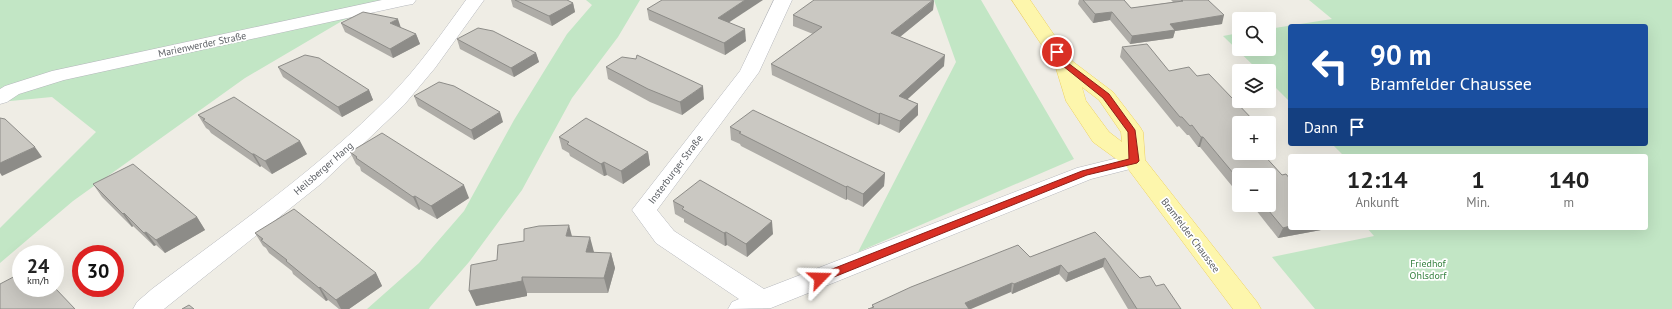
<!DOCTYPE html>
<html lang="de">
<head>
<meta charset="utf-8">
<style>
	:root { --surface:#fff; --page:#f6f6f6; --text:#222; --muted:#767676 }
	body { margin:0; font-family:"PT Sans",sans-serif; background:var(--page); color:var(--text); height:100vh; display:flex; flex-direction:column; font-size:15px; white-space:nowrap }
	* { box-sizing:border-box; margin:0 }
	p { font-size:13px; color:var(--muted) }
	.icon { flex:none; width:22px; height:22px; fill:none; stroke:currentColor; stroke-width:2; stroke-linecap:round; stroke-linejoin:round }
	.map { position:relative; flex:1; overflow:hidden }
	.sheet { position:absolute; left:1288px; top:154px; width:360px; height:76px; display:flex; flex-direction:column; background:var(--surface); border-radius:4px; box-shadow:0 4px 16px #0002 }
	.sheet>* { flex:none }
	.hud { position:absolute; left:1288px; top:24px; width:360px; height:122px; border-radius:4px; box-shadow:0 4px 16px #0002; background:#1a4fa0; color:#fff; overflow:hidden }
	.tools { position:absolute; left:1232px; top:12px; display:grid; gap:8px }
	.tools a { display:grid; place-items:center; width:44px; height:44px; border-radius:4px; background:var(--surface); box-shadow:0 4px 16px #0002; font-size:20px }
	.speed { position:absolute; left:12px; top:245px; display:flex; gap:8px; font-size:20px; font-weight:700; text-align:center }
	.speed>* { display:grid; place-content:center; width:52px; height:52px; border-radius:50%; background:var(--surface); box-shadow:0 4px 16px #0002; line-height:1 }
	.speed small { font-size:10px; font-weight:400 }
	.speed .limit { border:6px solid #d22; background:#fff; color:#111 }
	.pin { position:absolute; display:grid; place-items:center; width:34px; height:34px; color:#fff; margin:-17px; border:2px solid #fff; border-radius:50%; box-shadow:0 1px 4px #0007 }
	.me { position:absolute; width:44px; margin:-22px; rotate:68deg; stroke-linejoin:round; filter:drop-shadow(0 0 3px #0008) }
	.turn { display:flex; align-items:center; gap:14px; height:84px; padding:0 16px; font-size:18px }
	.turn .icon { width:52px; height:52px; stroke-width:2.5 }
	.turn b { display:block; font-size:28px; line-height:34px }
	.then { display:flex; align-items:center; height:38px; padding:0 16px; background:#0003; gap:8px; font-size:15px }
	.eta { display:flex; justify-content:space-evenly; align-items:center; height:68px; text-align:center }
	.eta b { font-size:24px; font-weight:700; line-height:28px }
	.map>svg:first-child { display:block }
	.green { fill:#c2e6c5 }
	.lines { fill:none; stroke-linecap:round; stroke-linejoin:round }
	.minor-casing { stroke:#b5b7bc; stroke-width:1 }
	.primary-casing { stroke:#eed15f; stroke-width:1 }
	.minor { fill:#fff; fill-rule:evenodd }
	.primary { fill:#fdf6ac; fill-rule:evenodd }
	.wall { fill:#aeaca7 }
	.shaded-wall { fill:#8d8c88 }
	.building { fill:#cac8c2; stroke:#8d8c88 }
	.route { fill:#d93025; stroke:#8d1f18 }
	.labels { text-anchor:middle; stroke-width:3.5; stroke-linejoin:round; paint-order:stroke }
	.street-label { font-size:10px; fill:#5d6065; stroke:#fff }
	.park-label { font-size:10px; fill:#368240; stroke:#fff }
</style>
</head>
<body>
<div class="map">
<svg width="1672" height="309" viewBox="0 0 1672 309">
	<rect width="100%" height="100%" fill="#efede5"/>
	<g class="green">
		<path d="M0 0H393L342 21 245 78 73 201 0 263V228L96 132 52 97 0 102Z"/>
		<path d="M586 0H640L618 37 572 98 522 190 469 262 430 307 429 309H367L419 263 464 211 514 120 567 34 592 5Z"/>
		<path d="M934 0H981L1074 159 858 252 956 62Z"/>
		<path d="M1309 0H1672V309H1315L1272 257 1374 236 1367 228H1646V156H1344L1332 144H1646V26H1290V102L1269 81V71H1259L1223 36 1239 33V49H1269V29L1332 19Z"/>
	</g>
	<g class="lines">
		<g class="minor-casing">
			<g id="minor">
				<path d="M382 0H416L413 4 407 5 64 80 19 94 7 102 0 104V89L5 86 52 71Z"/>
				<path d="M466 0H484L435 68 404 105 322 183 164 309H133L137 302 152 289C233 228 318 169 389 97 418 68 442 33 466 0Z"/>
				<path d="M774 0H792L759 72 657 210 674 231 764 289 1077 168 1134 154 1142 156 1145 161 1142 166 1091 179 771 308 728 309 732 302 739 299 656 243 632 210 740 71Z"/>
			</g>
		</g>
		<g class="primary-casing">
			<path id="primary" d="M1012 0H1030L1072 61 1113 92 1140 127 1143 132 1145 160 1257 302 1261 309H1233L1126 166 1093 142 1066 101 1055 65ZM1082 87 1099 100 1121 132 1122 142 1109 132 1086 101Z"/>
		</g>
		<use href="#minor" class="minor"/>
		<use href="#primary" class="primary"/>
	</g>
	<g class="wall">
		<path d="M511 0H567L573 3 575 12 552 26 513 7Z"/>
		<path d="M934 0 933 10 900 37 944 66 907 99 918 104V115L899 133 880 124 878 125 772 75 771 64 813 34 793 26V15Z"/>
		<path d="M1079 0H1124L1131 8 1173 2 1171 0H1208L1222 24 1175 31 1173 38 1130 44 1110 20 1093 23 1078 4Z"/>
		<path d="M647 9 729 22 746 41 725 55 649 20Z"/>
		<path d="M341 23 416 34 420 44 393 58 345 32Z"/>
		<path d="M457 39 536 53 539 62 514 77 460 49Z"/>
		<path d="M1122 47 1169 71 1239 123 1290 228H1322L1321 230 1278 238 1252 205H1269L1239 175V191H1236L1200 147H1198L1189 135H1187L1179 126 1177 127 1120 57Z"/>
		<path d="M278 67 369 90 373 100 342 117 283 77Z"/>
		<path d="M606 67 704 99 682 115 650 102 608 79Z"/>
		<path d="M414 96 503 122 474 140 418 106Z"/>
		<path d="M198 115 307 154 272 174 261 166 260 167 211 133 209 130 206 128Z"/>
		<path d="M730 127 885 173 884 186 863 207 847 199 846 200 741 146 740 144 731 140Z"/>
		<path d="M559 137 648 152 650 165 623 184 607 175 604 176 570 156 569 153 562 149Z"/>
		<path d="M350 152 469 198 437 219 420 209 419 210 361 171 360 167 356 164Z"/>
		<path d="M93 184 197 217 205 230 165 253 156 245 154 246 133 226 132 227 102 197Z"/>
		<path d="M673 201 773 234 747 257 727 245 725 246 684 222V219L675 214Z"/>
		<path d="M1095 232 1140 278 1156 286 1181 309H1128L1103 267 1066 282 1059 274 1012 294 1011 292 872 307V305L1030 257Z"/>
		<path d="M255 233 376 273 382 286 349 309H339L328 300 326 301 293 274 292 271 269 253 266 248 263 246Z"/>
		<path d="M572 237 594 253H611L615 268 608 293H527V296L476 306 497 260Z"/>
	</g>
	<g class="shaded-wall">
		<path d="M745 0H763L719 29 718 18Z"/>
		<path d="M934 0 933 10 891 44V33Z"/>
		<path d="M573 3 575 12 552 26 549 16Z"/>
		<path d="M1112 12 1110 20 1093 23 1095 14Z"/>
		<path d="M1224 15 1222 24 1175 31 1173 38 1130 44 1132 36 1170 24Z"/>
		<path d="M398 19 401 28 390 23Z"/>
		<path d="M745 29 746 41 725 55 724 43Z"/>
		<path d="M416 34 420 44 393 58 390 49Z"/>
		<path d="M536 53 539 62 514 77 511 68Z"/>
		<path d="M945 55 944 66 899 107V96Z"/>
		<path d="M703 86 704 99 682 115 680 102Z"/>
		<path d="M369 90 373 100 342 117 338 107Z"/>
		<path d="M918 104V115L899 133 900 121Z"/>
		<path d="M500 112 503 122 474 140 471 130Z"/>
		<path d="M880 113V124L878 125 879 114Z"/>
		<path d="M1201 137H1203L1200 147H1198Z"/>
		<path d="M300 141 307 154 272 174 265 161Z"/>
		<path d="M35 147 42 157 2 176 0 173V163Z"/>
		<path d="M648 152 650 165 623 184 621 171Z"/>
		<path d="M252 154H254L261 166 260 167Z"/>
		<path d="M604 162 607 175 604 176 601 164Z"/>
		<path d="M885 173 884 186 863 207V194Z"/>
		<path d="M1239 184V191H1236Z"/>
		<path d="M464 185 469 198 437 219 431 206Z"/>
		<path d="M847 186V199L846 200V187Z"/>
		<path d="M415 196 420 209 419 210 413 197Z"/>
		<path d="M124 213 133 226 132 227 123 214Z"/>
		<path d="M197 217 205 230 165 253 156 240Z"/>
		<path d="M772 221 773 234 747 257 746 244Z"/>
		<path d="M569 225 573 240 566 236Z"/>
		<path d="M1290 226V228H1322L1321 230 1278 238 1283 228Z"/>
		<path d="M146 232 156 245 154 246 144 233Z"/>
		<path d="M726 232 727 245 725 246 724 233Z"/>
		<path d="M590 237 594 252H586Z"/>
		<path d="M611 253 615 268 608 293 604 278Z"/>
		<path d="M1105 258 1103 267 1066 282 1068 273Z"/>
		<path d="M1061 265 1059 274 1012 294 1014 284Z"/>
		<path d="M376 273 382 286 349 309H341L336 300Z"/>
		<path d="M522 277 527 293V296L476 306 469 291Z"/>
		<path d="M1012 283 1011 292 971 309H964L965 303Z"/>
		<path d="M320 287 328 300 326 301 319 288Z"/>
	</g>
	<g class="building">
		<path d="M515 0H567L573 3 549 16Z"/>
		<path d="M662 0H745L718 18 745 29 724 43 647 9Z"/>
		<path d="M814 0H933L891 33 945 55 899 96 918 104 900 121 880 113 879 114 771 64 822 27 793 15Z"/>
		<path d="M1083 0H1124L1131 8 1183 1 1181 0H1208L1224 15 1170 24 1175 30 1132 36 1112 12 1095 14Z"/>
		<path d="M363 12 398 19 390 23 416 34 390 49 341 23Z"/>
		<path d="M478 28 493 31 536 53 511 68 457 39Z"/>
		<path d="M1147 44 1169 71 1189 67 1197 76 1209 74 1256 123H1239V153H1262L1282 175 1286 174 1290 179V226L1283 228 1264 205H1269V175H1239V180L1203 137H1201L1192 125 1190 126 1182 117H1180L1122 47Z"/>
		<path d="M305 55 319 58 369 90 338 107 278 67Z"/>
		<path d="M637 55 703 86 680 102 648 89 606 67 622 57 636 59Z"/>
		<path d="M439 82 454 86 500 112 471 130 414 96Z"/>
		<path d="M234 97 300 141 265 161 254 154H252L203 120 205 119 198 115Z"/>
		<path d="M753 110 885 173 863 194 847 186 846 187 739 133 741 132 730 127Z"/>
		<path d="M0 118 5 119 35 147 0 163Z"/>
		<path d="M586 118 648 152 621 171 604 162 601 164 567 144 569 142 559 137Z"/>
		<path d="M382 133 464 185 431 206 415 196 413 197 387 179 356 158 357 157 350 152Z"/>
		<path d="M133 164 197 217 156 240 146 232 144 233 124 213 123 214 93 184Z"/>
		<path d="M700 180 772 221 746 244 726 232 724 233 682 209 684 207 673 201Z"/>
		<path d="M294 209 376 273 336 300 320 287 319 288 286 261 287 260 261 240 263 239 255 233Z"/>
		<path d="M569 225 566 236 590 237 586 252 611 253 604 278 522 277V281L469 291 471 265 497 260 498 245 524 241V229L539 226Z"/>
		<path d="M1095 232 1140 278 1150 276 1156 286 1164 284 1181 309H1137L1105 258 1068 273 1061 265 1014 284 1012 283 965 303 969 309H868L874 307 872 305 911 287 1018 245 1030 257Z"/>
		<path d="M21 273V288H55L75 309H0V284Z"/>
		<path d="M189 305 194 309H182Z"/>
	</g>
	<path class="route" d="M1057 49 1059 50 1068 63 1109 94 1135 130 1139 161 1137 163 1087 175 824 281H817L815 278 817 275 1082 171 1129 159 1128 132 1103 98 1063 66 1053 52Z"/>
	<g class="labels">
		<g class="street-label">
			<text transform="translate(202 44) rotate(-12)" y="4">Marienwerder Straße</text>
			<text transform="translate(323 168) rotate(-41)" y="4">Heilsberger Hang</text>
			<text transform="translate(675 169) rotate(-53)" y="4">Insterburger Straße</text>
			<text transform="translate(1191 235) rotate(53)" y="4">Bramfelder Chaussee</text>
		</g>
		<g class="park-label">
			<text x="1428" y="267">Friedhof<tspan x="1428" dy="12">Ohlsdorf</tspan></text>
		</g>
	</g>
</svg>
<div class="tools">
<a><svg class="icon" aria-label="search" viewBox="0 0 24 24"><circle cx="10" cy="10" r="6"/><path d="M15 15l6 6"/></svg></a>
<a><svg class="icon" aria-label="layers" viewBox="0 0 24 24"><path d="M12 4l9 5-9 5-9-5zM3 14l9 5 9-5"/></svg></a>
<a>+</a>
<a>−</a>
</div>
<div class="speed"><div>24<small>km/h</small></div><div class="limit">30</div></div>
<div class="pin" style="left:1057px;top:52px;background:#d93025"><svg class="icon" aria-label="arrive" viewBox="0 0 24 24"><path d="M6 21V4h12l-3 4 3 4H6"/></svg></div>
<svg class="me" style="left:820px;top:278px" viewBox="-20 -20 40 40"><path d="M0-17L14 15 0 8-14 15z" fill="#d93025" stroke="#fff" stroke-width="4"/></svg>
<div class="hud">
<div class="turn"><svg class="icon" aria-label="left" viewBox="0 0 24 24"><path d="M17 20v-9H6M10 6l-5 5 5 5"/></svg><div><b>90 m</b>Bramfelder Chaussee</div></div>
<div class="then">Dann<svg class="icon" aria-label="arrive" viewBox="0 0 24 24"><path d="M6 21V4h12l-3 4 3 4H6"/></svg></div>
</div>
<section class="sheet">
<div class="eta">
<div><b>12:14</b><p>Ankunft</p></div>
<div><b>1</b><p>Min.</p></div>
<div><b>140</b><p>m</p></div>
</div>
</section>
</div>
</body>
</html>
